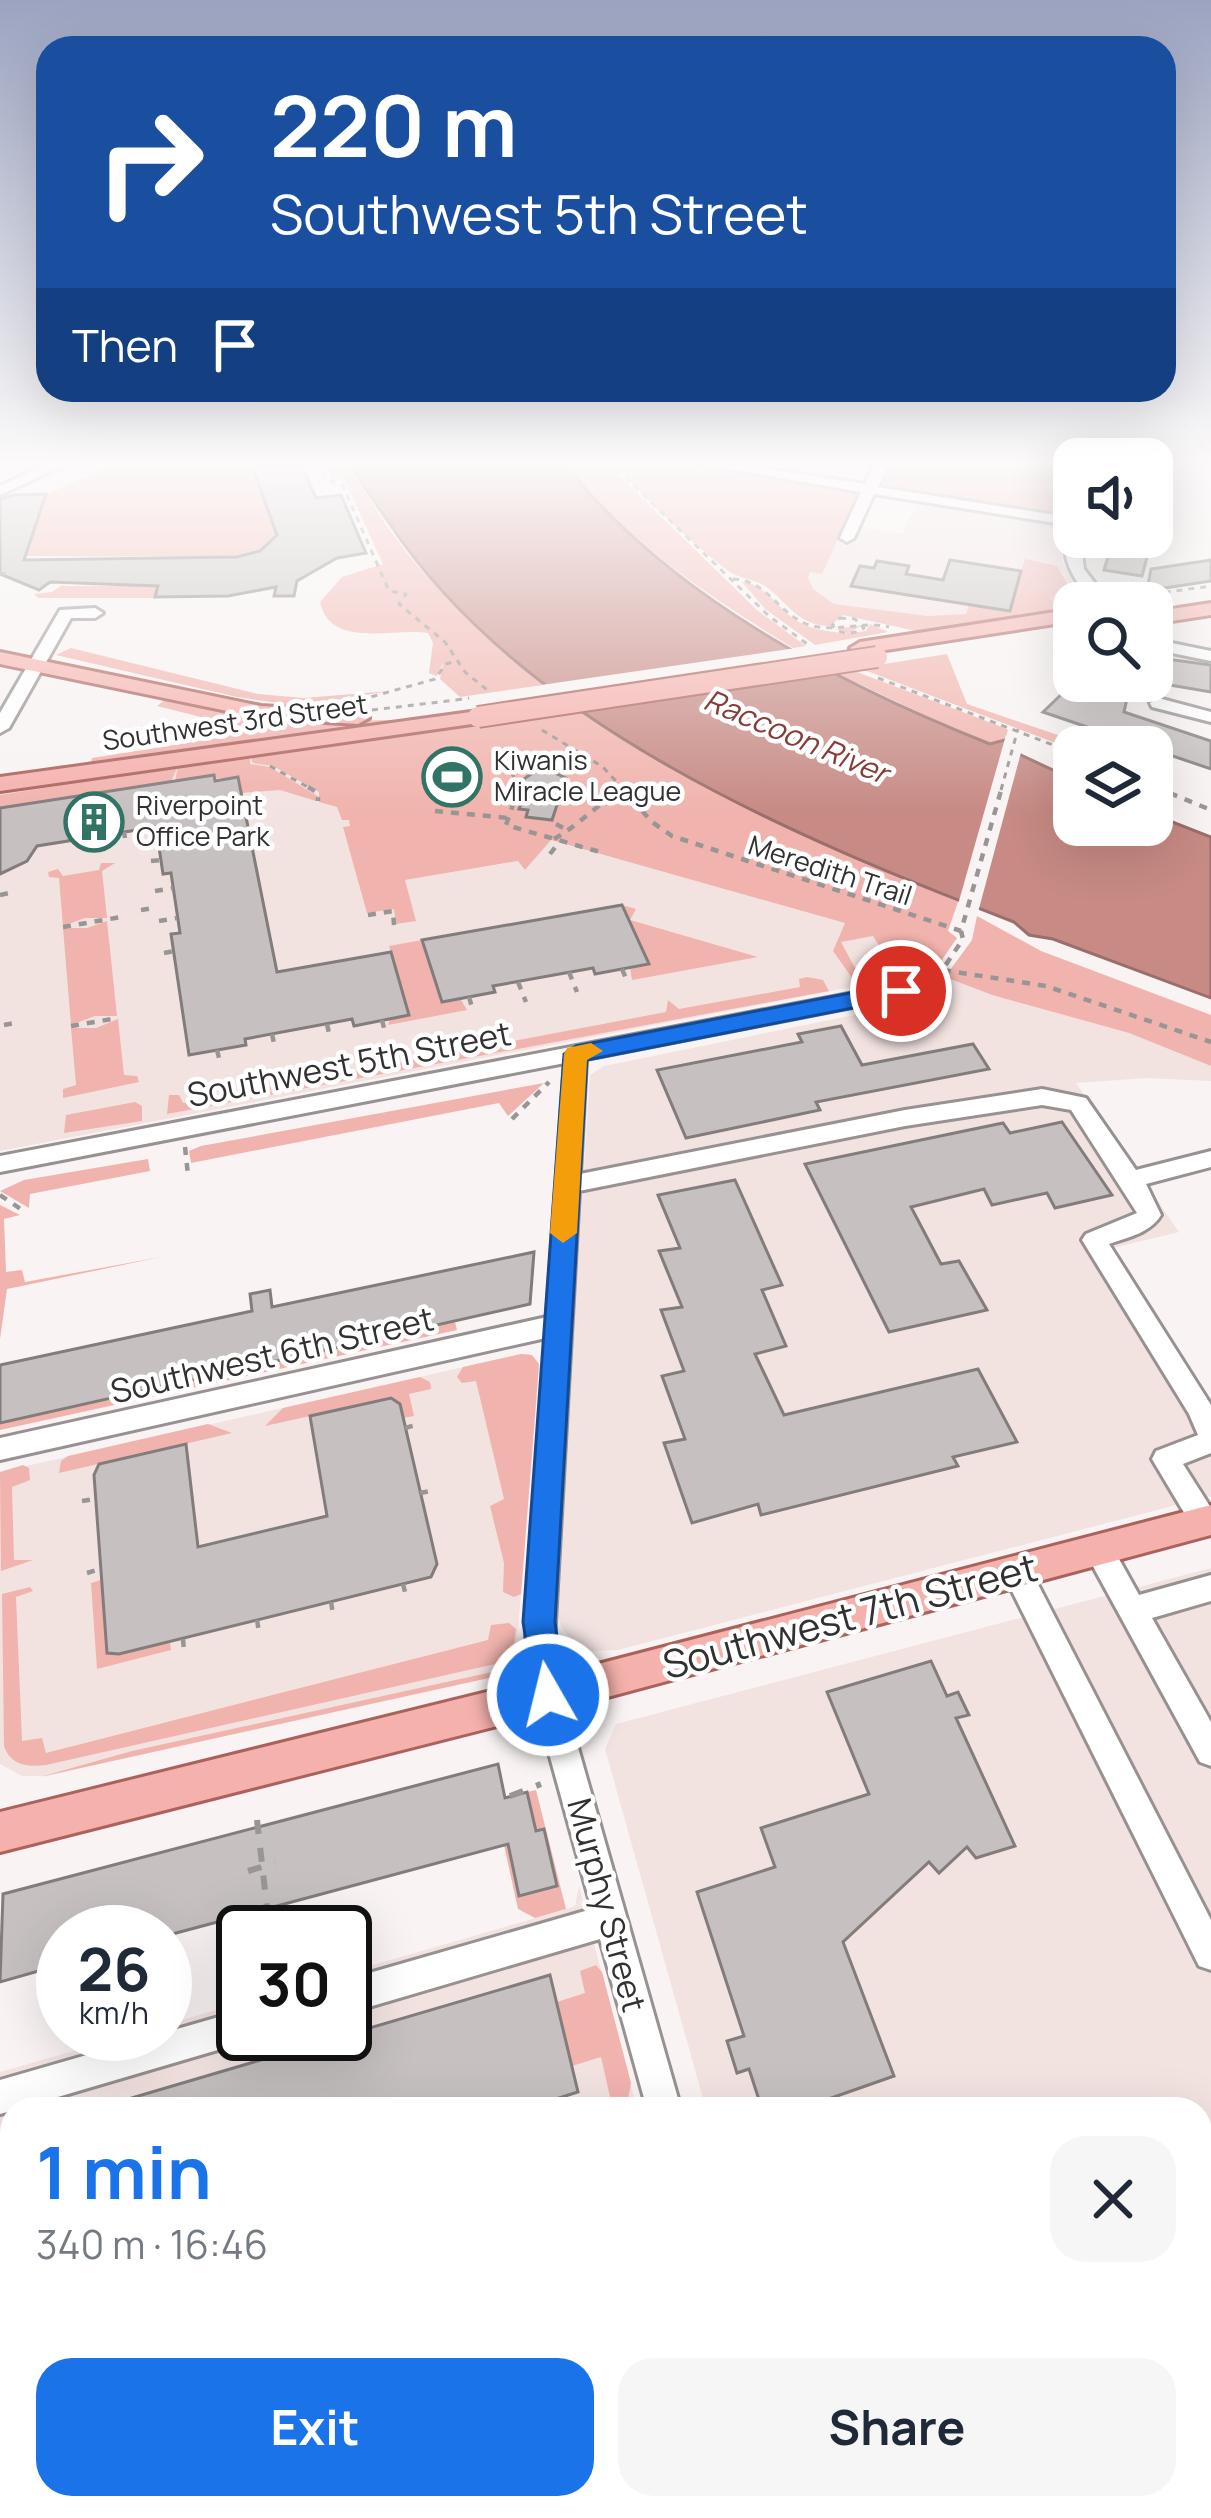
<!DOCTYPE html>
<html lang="en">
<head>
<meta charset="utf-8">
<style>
	:root { --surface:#fff; --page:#f6f6f7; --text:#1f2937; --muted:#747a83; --accent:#1a73e8 }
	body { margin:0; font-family:Manrope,sans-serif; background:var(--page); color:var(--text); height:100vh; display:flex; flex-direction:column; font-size:45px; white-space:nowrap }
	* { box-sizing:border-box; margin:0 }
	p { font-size:39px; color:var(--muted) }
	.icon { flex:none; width:66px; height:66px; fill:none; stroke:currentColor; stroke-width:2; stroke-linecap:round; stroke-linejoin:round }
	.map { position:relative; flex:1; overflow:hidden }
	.details { position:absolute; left:0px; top:2097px; width:1212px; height:423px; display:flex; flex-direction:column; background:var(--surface); border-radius:36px 36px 0 0; box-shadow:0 12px 48px #0002 }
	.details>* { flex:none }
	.hud { position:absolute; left:36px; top:36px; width:1140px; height:366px; border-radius:36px; box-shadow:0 12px 48px #0002; background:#1a4fa0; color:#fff; overflow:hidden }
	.tools { position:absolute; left:1053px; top:438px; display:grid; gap:24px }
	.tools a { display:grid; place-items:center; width:120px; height:120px; border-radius:24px; background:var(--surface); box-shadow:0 12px 48px #0002; font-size:60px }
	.speed { position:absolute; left:36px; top:1905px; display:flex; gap:24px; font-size:60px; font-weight:700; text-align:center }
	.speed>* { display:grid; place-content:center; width:156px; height:156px; border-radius:50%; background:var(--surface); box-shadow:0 12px 48px #0002; line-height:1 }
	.speed small { font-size:30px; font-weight:400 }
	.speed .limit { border:6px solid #111; border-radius:18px; background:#fff; color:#111 }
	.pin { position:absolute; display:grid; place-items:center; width:102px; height:102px; color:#fff; margin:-51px; border:6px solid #fff; border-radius:50%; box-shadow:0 3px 12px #0007 }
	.me { position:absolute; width:132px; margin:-66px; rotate:352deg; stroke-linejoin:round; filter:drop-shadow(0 0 9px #0008) }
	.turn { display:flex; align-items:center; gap:42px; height:252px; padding:0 36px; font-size:54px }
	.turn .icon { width:156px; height:156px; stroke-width:2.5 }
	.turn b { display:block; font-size:84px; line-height:102px }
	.then { display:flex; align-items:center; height:114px; padding:0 36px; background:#0003; gap:24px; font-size:45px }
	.round { display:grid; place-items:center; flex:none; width:126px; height:126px; border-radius:36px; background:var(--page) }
	.overview { display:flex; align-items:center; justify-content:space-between; height:204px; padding:0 36px }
	h1 { font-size:72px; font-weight:700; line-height:90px; color:var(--accent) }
	.primary-button { display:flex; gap:24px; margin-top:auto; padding:24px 36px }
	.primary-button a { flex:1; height:138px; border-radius:36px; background:var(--accent); color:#fff; font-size:48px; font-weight:700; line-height:138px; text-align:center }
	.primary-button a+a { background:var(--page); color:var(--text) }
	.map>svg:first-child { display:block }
	.built { fill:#f2e3e1 }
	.green { fill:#f1b3ad }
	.water { fill:#c78a84; stroke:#9a6f6b; stroke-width:3 }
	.pier { fill:#f9f3f3 }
	.building { fill:#c6c0c0; stroke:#827d7c; stroke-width:3 }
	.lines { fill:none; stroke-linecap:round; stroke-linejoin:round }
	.minor-casing { stroke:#979291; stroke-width:6 }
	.major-casing { stroke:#ac625c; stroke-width:6 }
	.path-far2 { stroke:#999595; stroke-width:3; stroke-dasharray:6 6; stroke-linecap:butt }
	.path-far1 { stroke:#999595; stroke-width:4.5; stroke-dasharray:8 8; stroke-linecap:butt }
	.path { stroke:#999595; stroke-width:6; stroke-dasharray:14 14; stroke-linecap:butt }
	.minor { fill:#fff; fill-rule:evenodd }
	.major { fill:#f5b1ac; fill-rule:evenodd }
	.major-bridge-casing { stroke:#ac625c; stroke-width:24; stroke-linecap:butt }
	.path-bridge { stroke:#999595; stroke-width:3; stroke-dasharray:6 6; stroke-linecap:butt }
	.major-bridge { stroke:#f5b1ac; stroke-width:20 }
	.route { fill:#1a73e8; stroke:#114b97; stroke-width:3 }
	.slow { fill:#f59e0b }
	.labels { text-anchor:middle; stroke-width:9; stroke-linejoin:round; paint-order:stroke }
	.far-street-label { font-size:27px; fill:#323030; stroke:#fff }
	.far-poi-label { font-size:27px; fill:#323030; stroke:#fff; text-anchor:start }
	.far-water-label { font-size:30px; font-style:italic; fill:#883c37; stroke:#fff }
	.street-label { font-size:33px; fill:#323030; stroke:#fff }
	.near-street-label { font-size:39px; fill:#323030; stroke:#fff }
</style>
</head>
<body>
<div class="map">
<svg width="1211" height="2518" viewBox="0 0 1211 2518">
	<rect width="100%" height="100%" fill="#f9f3f3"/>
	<g class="built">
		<path d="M917 503 1062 526V563L1086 602 1074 603V610L939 631 927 616 834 605 813 589 808 581 810 572 822 573 845 525 902 534Z"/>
		<path d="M249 754 255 763 273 766 319 792 320 802 337 807 349 819 351 826 344 827 368 913 411 905 404 880 519 861 527 868 550 840 846 923 838 942 873 936 897 974 909 976 0 1151V790Z"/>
		<path d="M945 977 992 995 1129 1033 1211 1066V1081L1147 1078 1076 1083 1179 1232 1113 1248 1211 1403V1496L618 1650 591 1651 575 1645 561 1627 556 1608 590 1075 604 1066 899 1006 935 988Z"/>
		<path d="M521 1354 532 1355 539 1369 516 1654 504 1672 47 1776H22L0 1764V1472Z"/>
		<path d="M1211 1568V2433L1200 2427V2109H706L605 1749 616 1724Z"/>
		<path d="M579 1886 637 2109H12V2389L0 2392V2072L133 2034H165V2025L243 2002V2034H345V1973L564 1910 575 1906Z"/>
		<path d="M12 2464V2508H739L741 2518H0V2468Z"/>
	</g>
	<g class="green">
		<path d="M119 461H250L277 535 260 551 237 557 25 556 44 496Z"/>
		<path d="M324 461H350C390 552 471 627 550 684L460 697 440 679 443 663 437 676 429 673 433 643 428 633C396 627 330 650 320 602L342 577 383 564 345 481 331 477Z"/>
		<path d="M562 461H604L757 610 806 646 793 648C707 595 625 541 562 461Z"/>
		<path d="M612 461H682L855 492 857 497 822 574 810 572 808 578 813 589 834 604 928 616 966 614 969 605 1009 611 1025 559 1057 566 1077 601 1068 607 916 631 843 615 830 626C800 626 790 606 769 589 756 578 740 580 727 570 686 538 647 501 612 461Z"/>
		<path d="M889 461H1053L1074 473 1068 513 1060 516 879 487Z"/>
		<path d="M742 582C766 583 778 611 799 622 814 631 832 631 848 634L836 629 862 625 849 633 866 631 870 624 888 632 815 645 765 609Z"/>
		<path d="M62 585 67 586H158L154 598H38L34 594 52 592Z"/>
		<path d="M71 648 258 694 304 698 389 691 299 706 237 697 56 655Z"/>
		<path d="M947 654 967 704 1093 747 1074 750 859 668Z"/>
		<path d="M849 669 1002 727 1008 730 1005 740 990 744 960 732 834 672Z"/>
		<path d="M166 699 307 722 425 719 91 763 92 758 225 737 229 724 157 706Z"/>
		<path d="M583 709 749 809 958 902 948 931 957 938 926 983 897 974 873 936 841 942 855 968 877 964 884 975 877 984 857 985 833 951 845 923 551 840 525 870 518 861 405 880 416 921 396 924 394 909 367 913 343 827 350 826 349 820H342L337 807 319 802V792L273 766 253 763 250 756V764L270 767 319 797 316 801 280 790 241 793 238 777 175 781 178 766 171 782 0 808V795L111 777 7 789Z"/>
		<path d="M101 863H115L102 871 107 918H85L63 926 59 878 49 877 48 872 58 869 63 876 99 870Z"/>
		<path d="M622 905 636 909 630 920 758 957 632 980 630 968 648 964Z"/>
		<path d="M977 916 1041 951 1211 1015V1066L1129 1033 992 995 945 977 972 940Z"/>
		<path d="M107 921 117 1016H95L71 1025 63 928H87Z"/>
		<path d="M422 940 441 1001 460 998 467 1010 388 1025 390 1019 409 1015 389 946Z"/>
		<path d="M807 977 823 980 829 991 167 1114 169 1095H179L183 1103 418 1059 422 1048 450 1044 456 1052 666 1012 668 1000 679 1009 800 987 799 979Z"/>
		<path d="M118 1019 124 1075 137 1076 139 1082 63 1098V1089L76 1085 71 1028H96Z"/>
		<path d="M544 1083 508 1116 499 1103 191 1163 189 1151 201 1146Z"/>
		<path d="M135 1102 142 1106V1121L64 1133 66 1115Z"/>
		<path d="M148 1159 150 1171 30 1194 29 1208 0 1191 24 1180Z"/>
		<path d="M0 1205 20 1215 4 1219 6 1272 22 1270 25 1282 161 1257 7 1289 0 1339Z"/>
		<path d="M455 1322 457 1330 0 1430V1423Z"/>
		<path d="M521 1354 532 1355 539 1364 521 1594 514 1597 503 1592 504 1563 490 1506 504 1499 476 1381 462 1383 457 1377 463 1367Z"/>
		<path d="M420 1377 430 1382 431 1389 409 1394 414 1416 403 1418 400 1404 391 1398 265 1426 283 1408Z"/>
		<path d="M208 1424 232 1433 59 1473 61 1461 68 1456Z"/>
		<path d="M23 1465 29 1468 30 1480 12 1487 14 1560H33L1 1571 0 1472Z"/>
		<path d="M101 1580 109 1653 170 1642 171 1650 97 1669 91 1583Z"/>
		<path d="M30 1587 33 1591 16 1597 22 1741 42 1738 46 1753 488 1640 491 1625 509 1623 516 1629 511 1667 504 1662 46 1765C28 1767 11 1766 4 1746L2 1594Z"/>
		<path d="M492 1672 498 1676 40 1777 132 1751Z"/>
		<path d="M536 1790 566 1909 535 1918 518 1909 504 1845 508 1844 519 1896 557 1886 544 1830 536 1831 527 1792Z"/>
		<path d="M596 1965 602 1972 631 2083 628 2099 610 2097 601 2057 572 2066 557 2002 585 1993 580 1971Z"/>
		<path d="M795 2508H1103L1117 2518H798Z"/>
	</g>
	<path class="water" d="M350 461H562C667 595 835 682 990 744L1005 740 1021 755 1074 780V825H1152V814L1211 837V998L1053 939 1029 935 1014 922C795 837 524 726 389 523 375 502 360 483 350 461Z"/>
	<g class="pier">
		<path d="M803 647 845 670 575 710 541 685Z"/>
		<path d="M1006 735 1022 749 977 916 957 908Z"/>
	</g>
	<g class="building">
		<path d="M250 461H300L316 498 341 495 366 553 337 558 297 581 294 596H274L276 587 228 596 155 597 158 586 50 582 39 590 0 574V499L14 495 46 494 24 560 237 557 260 551 277 535Z"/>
		<path d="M1114 537 1151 542 1142 576 1104 570Z"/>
		<path d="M950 560 1021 571 1010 611 851 586 860 566 874 568 877 561 909 566 906 574 943 580Z"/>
		<path d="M1211 560V581L1165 588 1148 585 1151 569Z"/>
		<path d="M1152 657 1211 665V692L1152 682Z"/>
		<path d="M1079 681H1131L1124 712 1211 741V769L1043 712 1066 690 1075 693Z"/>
		<path d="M541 767 566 778 552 820 526 817 528 810 519 809 524 796 503 794Z"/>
		<path d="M214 775 215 781 238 777 277 972 391 952 409 1015 354 1026 352 1019 245 1039 246 1045 189 1055 171 934 180 933 171 873 163 874 156 827 37 846 27 861 0 874V808Z"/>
		<path d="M622 905 649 964 595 974 593 968 493 986 495 992 442 1002 422 940Z"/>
		<path d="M841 1026 862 1065 973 1044 989 1069 816 1102 820 1110 686 1138 657 1070 802 1042 798 1034Z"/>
		<path d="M1062 1122 1112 1195 1055 1208 1047 1193 992 1205 984 1189 911 1207 941 1264 959 1261 987 1310 889 1332 805 1164 1003 1123 1010 1133Z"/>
		<path d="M735 1180 782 1285 762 1290 786 1346 755 1354 784 1415 978 1369 1017 1442 953 1457 958 1466 761 1515 758 1504 692 1523 664 1443 685 1439 662 1376 684 1371 661 1310 682 1307 659 1251 680 1248 658 1195Z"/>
		<path d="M534 1252 530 1304 0 1423V1365L252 1311 250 1294 270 1290 272 1307Z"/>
		<path d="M391 1398 400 1404 437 1564 431 1577 119 1654 107 1653 94 1475 99 1464 186 1444 198 1547 327 1516 310 1416Z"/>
		<path d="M931 1661 947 1696 958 1692 969 1715 956 1718 1015 1846 976 1858 967 1847 939 1873 929 1862 843 1942 894 2076 800 2109H762L749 2069 737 2073 727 2041 744 2036 697 1892 775 1867 761 1828 869 1794 827 1692Z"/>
		<path d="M498 1764 505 1798 527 1792 536 1831 544 1829 557 1886 519 1896 508 1844 165 1936V1932H63V1964L0 1982 3 1894Z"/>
		<path d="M550 1975 578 2092 524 2109H112L111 2104Z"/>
	</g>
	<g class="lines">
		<g class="minor-casing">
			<g id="minor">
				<path d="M55 461H73L0 495V486Z"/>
				<path d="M684 461H716L865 484 876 461H890L878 487 1074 518V537H1080L1084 569 1110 603H1094C1073 579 1058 557 1068 525L874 494 854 538 847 542 840 538 861 492Z"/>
				<path d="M60 610 95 608 103 613 95 618H71L9 728 0 733V713Z"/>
				<path d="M1152 639 1211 651V661L1152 649Z"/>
				<path d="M1158 698 1211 712V722L1152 707 1150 703Z"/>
				<path d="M922 980 932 987 929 992 586 1059 580 1174 905 1110 1042 1089 1086 1098 1136 1170 1211 1151V1167L1146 1184 1161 1215C1150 1233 1129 1237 1109 1244L1211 1405V1453L1183 1464 1211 1508V1532L1195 1531 1152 1459 1156 1451 1198 1435 1189 1414 1082 1240 1086 1234 1137 1213 1071 1110 1042 1105 905 1126 579 1191 554 1640 563 1695 681 2109H647L600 1939 345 2014V1980L592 1909 533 1695 526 1640 546 1338 0 1460V1438L547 1317 565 1063 0 1172V1156Z"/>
				<path d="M1099 1538 1109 1541 1139 1595 1211 1575V1601L1152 1618 1211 1722V1766L1200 1762 1089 1559 1085 1550 1089 1541Z"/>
				<path d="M1017 1559 1027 1563 1211 1920V1970L1199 1966 1007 1581 1003 1572 1007 1563Z"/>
				<path d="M243 2010V2034H257L255 2039 0 2114V2080Z"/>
				<path d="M751 2508H791L794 2518H754Z"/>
				<path d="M1110 2508H1158L1162 2518H1114Z"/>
			</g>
		</g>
		<g class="major-casing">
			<g id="major">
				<path d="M1211 603V615L1152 624V612Z"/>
				<path d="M1074 609V621L860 654 850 648 860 642Z"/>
				<path d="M0 652 261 706 358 712 369 718 358 724 261 718 0 664Z"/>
				<path d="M478 711 489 717 486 722 0 791V777Z"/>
				<path d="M1211 1505V1535L548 1713 0 1852V1812L548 1677Z"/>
				<path d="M12 2389V2437L0 2441V2393Z"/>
				<path d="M1200 2480 1211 2484V2518H1180L1176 2508H1200Z"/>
			</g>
		</g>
		<g class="path-far2">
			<path d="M317 461 325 478 343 486 389 591 406 594 399 604 445 642 465 672 491 693"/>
			<path d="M608 461 769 616 810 646"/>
			<path d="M0 573 6 574"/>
			<path d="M733 579C766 580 776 610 804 623 831 635 861 620 889 627"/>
			<path d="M1117 599 1211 586"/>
			<path d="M840 618 855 619 864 628C853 635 841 636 832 625Z"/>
			<path d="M878 678 1074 753"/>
			<path d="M360 700 435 679 446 664 457 661"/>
			<path d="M372 710 456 700"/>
			<path d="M542 730 603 767 624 790"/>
			<path d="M505 750 506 767 520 784 518 790"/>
			<path d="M270 766 313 790"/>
			<path d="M1152 786 1163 790"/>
			<path d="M1001 790 1018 729"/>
		</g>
		<g class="path-far1">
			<path d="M308 787 318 793V801"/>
			<path d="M519 787 506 825 600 852"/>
			<path d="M621 787 652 822 672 836 961 931 1002 787"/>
			<path d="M1155 787 1211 810"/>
			<path d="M435 811 508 818"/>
			<path d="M556 824 569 831"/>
			<path d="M124 832 125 838"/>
			<path d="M554 839C581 824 600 800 626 790"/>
			<path d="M550 854 560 841"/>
			<path d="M151 861 161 860"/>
			<path d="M155 891 173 888"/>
			<path d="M0 895 9 893"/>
			<path d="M141 910 154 908"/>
			<path d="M368 915 393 911 394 925"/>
			<path d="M159 921 177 918"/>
			<path d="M63 927 121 917"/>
			<path d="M164 953 174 951"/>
			<path d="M622 969 628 983"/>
			<path d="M943 970 1046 986 1211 1042"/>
			<path d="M569 972 577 992"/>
			<path d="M937 978 963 939 961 931"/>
			<path d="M518 982 526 1002"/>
			<path d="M469 997 473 1011"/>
			<path d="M382 1020 384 1028"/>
			<path d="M327 1024 330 1038"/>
			<path d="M4 1025 15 1023"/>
			<path d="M71 1026 118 1018"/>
			<path d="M272 1034 275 1048"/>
			<path d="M217 1050 219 1058"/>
			<path d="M512 1119 549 1082"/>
			<path d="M185 1147 188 1175"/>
			<path d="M0 1195 25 1212"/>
			<path d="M405 1428 419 1424"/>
			<path d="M420 1493 435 1490"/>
			<path d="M82 1501 95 1499"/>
			<path d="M87 1573 100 1569"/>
			<path d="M403 1584 406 1596"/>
			<path d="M331 1602 333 1614"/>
			<path d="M257 1620 259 1632"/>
			<path d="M183 1639 184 1651"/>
		</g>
		<g class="path">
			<path d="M510 1796 541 1784"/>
			<path d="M257 1820 267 1908"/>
			<path d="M248 1871 275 1863"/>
		</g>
		<use href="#minor" class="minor"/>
		<use href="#major" class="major"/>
		<g class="major-bridge-casing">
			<path id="major-bridge" d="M478 717 877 657"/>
		</g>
		<path class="path-bridge" d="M456 700 469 698"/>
		<use href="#major-bridge" class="major-bridge"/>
	</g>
	<linearGradient id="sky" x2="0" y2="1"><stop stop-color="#9ba3c0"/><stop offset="0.57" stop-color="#fcfafa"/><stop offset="1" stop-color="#fcfafa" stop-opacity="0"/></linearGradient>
	<rect width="1211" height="813" fill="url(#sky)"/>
	<path class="route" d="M901 983 909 986V997L587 1060 555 1622 565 1695 560 1706 548 1711 536 1706 523 1622 564 1054 576 1046Z"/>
	<path class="slow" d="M591 1043 603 1051 587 1060 577 1233 563 1243 550 1233 564 1054 567 1048Z"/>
	<defs>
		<g id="stadium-ring" transform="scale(3)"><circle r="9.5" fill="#fff" stroke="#317364" stroke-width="1.5"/><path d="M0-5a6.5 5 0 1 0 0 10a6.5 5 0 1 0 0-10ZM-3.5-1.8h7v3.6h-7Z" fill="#317364"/></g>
		<g id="building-ring" transform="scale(3)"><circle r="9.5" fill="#fff" stroke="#317364" stroke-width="1.5"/><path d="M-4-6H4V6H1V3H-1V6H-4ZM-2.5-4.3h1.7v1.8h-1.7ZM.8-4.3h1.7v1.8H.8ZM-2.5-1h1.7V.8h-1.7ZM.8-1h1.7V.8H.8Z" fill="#317364"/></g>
	</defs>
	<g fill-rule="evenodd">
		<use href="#stadium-ring" x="452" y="777"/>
		<use href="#building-ring" x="94" y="822"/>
	</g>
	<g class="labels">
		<g class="far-street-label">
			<text transform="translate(235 723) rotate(-8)" y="9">Southwest 3rd Street</text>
			<text transform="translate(830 871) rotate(18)" y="9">Meredith Trail</text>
		</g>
		<g class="far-poi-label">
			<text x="494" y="770">Kiwanis<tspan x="494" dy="31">Miracle League</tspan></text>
			<text x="136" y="815">Riverpoint<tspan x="136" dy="31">Office Park</tspan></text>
		</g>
		<g class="far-water-label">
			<text transform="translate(796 737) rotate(23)" y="10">Raccoon River</text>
		</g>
		<g class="street-label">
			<text transform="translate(349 1064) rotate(-11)" y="12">Southwest 5th Street</text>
			<text transform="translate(272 1355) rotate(-13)" y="12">Southwest 6th Street</text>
			<text transform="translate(607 1905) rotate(75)" y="12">Murphy Street</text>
		</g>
		<g class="near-street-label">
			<text transform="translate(850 1616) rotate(-15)" y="14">Southwest 7th Street</text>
		</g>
	</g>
</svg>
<div class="tools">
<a><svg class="icon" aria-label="sound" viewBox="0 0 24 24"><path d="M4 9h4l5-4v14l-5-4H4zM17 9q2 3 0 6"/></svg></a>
<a><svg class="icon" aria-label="search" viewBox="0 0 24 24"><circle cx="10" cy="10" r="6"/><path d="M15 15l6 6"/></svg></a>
<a><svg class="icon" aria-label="layers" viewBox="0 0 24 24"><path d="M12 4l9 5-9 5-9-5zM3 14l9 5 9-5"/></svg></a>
</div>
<div class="speed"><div>26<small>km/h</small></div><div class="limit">30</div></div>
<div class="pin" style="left:901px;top:991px;background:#d93025"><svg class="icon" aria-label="arrive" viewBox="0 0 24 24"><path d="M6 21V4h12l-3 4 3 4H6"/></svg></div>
<svg class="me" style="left:548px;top:1695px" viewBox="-20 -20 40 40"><circle r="17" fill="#1a73e8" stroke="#fff" stroke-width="3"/><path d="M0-11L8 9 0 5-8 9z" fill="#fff"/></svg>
<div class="hud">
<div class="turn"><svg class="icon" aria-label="right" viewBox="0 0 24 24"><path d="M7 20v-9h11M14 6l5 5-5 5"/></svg><div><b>220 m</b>Southwest 5th Street</div></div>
<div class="then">Then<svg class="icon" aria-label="arrive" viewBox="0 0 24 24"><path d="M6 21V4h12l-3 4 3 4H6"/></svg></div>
</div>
<section class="details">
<div class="overview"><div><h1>1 min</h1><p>340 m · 16:46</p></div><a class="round"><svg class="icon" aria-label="close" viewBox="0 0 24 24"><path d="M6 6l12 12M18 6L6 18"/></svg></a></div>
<div class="primary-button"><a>Exit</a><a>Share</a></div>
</section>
</div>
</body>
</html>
